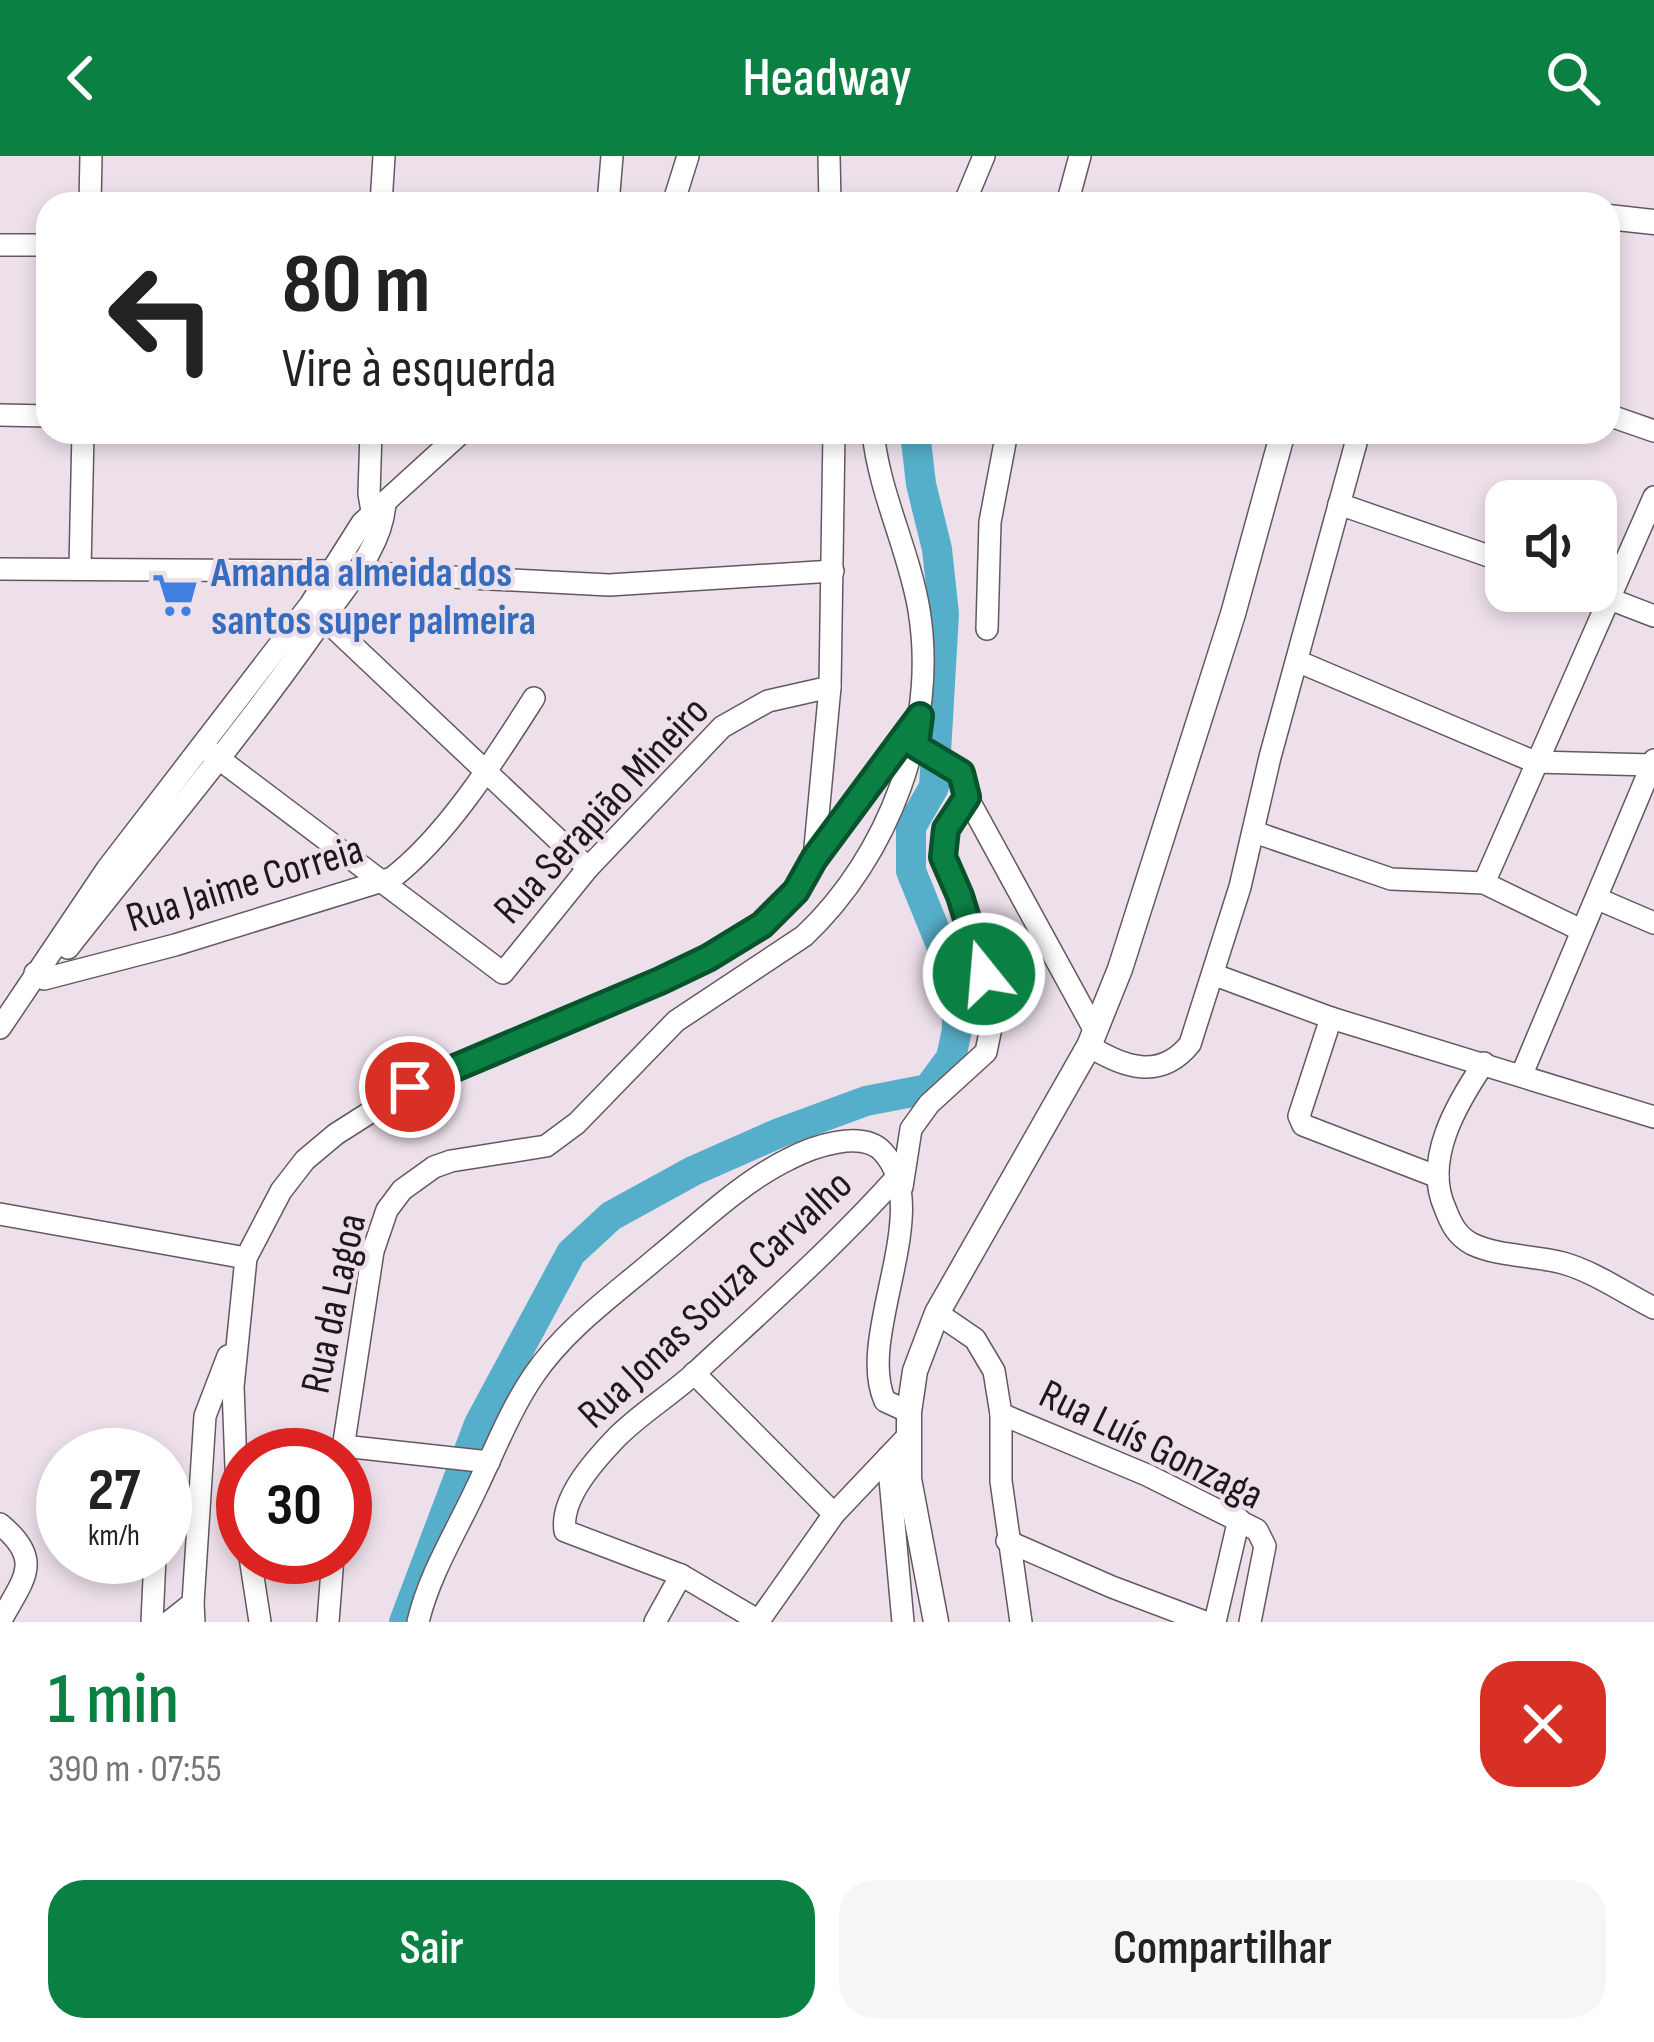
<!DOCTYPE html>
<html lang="pt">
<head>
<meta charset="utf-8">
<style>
	:root { --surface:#fff; --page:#f6f6f6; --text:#222; --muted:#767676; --accent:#0b8043 }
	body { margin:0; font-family:"Sofia Sans Condensed",sans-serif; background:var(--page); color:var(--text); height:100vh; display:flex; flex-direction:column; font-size:45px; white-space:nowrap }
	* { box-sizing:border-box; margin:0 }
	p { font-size:39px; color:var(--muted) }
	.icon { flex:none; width:66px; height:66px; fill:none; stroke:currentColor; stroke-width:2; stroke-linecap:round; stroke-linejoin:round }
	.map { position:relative; height:1466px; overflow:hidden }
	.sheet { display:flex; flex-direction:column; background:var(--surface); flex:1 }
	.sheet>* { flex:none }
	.top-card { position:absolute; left:36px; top:36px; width:1584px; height:252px; border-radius:36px; box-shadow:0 6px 18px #0003; background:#fff; color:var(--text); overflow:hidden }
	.buttons { position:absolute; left:1485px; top:324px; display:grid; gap:24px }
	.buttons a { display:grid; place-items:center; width:132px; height:132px; border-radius:24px; background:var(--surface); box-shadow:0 6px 18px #0003; font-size:60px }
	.speed { position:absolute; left:36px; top:1272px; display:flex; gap:24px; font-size:60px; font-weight:700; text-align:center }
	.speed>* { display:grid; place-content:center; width:156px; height:156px; border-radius:50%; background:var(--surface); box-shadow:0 6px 18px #0003; line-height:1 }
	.speed small { font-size:30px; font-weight:400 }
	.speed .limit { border:18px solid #d22; background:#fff; color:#111 }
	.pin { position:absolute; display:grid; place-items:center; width:102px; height:102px; color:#fff; margin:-51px; border:6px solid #fff; border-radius:50%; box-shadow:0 3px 12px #0007 }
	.me { position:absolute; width:132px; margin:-66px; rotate:343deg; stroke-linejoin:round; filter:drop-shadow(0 0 9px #0008) }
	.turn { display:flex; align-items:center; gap:42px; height:252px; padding:0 48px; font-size:54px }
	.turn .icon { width:156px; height:156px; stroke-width:2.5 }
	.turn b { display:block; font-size:84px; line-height:102px }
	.round { display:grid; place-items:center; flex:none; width:126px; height:126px; border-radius:36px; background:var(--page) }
	.headline { display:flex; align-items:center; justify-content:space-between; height:204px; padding:0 48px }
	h1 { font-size:72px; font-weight:600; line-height:90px; color:var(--accent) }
	.primary-button { display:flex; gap:24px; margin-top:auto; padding:24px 48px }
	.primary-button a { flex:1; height:138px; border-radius:36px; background:var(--accent); color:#fff; font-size:48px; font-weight:600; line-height:138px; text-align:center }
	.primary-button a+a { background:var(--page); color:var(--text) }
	header { display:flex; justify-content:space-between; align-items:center; height:156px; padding:0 48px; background:var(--accent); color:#fff; font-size:54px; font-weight:600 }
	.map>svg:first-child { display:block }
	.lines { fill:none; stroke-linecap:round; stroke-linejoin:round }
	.river { stroke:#56afca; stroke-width:30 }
	.minor-casing { stroke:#635862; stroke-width:24 }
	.major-casing { stroke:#635862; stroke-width:27 }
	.minor { stroke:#fff; stroke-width:21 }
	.major { stroke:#fff; stroke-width:24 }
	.route-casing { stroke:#07532c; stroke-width:30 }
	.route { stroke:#0b8043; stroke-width:21 }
	.labels { text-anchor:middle; stroke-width:9; stroke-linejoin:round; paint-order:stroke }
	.shop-label { font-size:42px; font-weight:bold; fill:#366cbe; stroke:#ede0eb; text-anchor:start }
	.street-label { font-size:42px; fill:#1c181c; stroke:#ede0eb }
</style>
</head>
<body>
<header><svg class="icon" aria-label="back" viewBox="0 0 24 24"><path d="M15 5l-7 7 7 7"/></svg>Headway<svg class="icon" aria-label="search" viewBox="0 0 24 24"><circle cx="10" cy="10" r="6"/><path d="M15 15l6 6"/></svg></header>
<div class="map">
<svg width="1654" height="1466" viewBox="0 0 1654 1466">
	<rect width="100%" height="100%" fill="#ede0eb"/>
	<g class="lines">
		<path class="river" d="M404 1466 479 1268 571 1097 611 1060 693 1015 779 977 866 945 928 933 951 902 957 874 956 826 911 715V671L934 631 944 458 937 393 921 328 915 276"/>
		<g class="minor-casing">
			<g id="minor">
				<path d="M829 0 830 48"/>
				<path d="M90 48 91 0"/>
				<path d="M381 48 384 0"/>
				<path d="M608 48 612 0"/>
				<path d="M673 48 688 0"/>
				<path d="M964 48 984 0"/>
				<path d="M1067 48 1080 0"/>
				<path d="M0 89H48"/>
				<path d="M0 259 48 260"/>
				<path d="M1608 259 1654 275"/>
				<path d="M371 276 369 338 374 366"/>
				<path d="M1339 348 1506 406"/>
				<path d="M80 412 83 276"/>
				<path d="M0 413 334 415 609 429 833 415"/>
				<path d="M1589 435 1654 460"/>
				<path d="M314 453 588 712"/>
				<path d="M987 473 990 366 1007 276"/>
				<path d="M1297 505 1535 606 1652 609"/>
				<path d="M202 590 503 817 588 712 722 571 768 545 830 531"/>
				<path d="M916 590 961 617 967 641 1095 875"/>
				<path d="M1254 676 1391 723 1484 727 1581 774"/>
				<path d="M814 702 830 531 834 276"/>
				<path d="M1484 727 1654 341"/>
				<path d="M1598 743 1654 767"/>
				<path d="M68 792C153 684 242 579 321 466 346 430 383 391 385 346"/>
				<path d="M35 817 44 823 175 789 392 722C447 680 497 600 534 542"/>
				<path d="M1215 819 1331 862 1654 961"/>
				<path d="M1331 862 1299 960 1303 969 1438 1021"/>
				<path d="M0 872 107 713 310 449 362 367 462 276"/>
				<path d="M1089 890C1123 911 1160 925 1190 888L1240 731 1270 601 1359 276"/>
				<path d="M1484 907C1457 947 1423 1004 1445 1052 1451 1068 1457 1080 1472 1088 1500 1101 1533 1099 1563 1107 1595 1116 1624 1137 1654 1152"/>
				<path d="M1522 918 1654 604"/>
				<path d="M902 1031 911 973 929 948 986 896 994 857 960 740 943 701 947 673 967 641"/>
				<path d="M0 1058 246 1102"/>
				<path d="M937 1157 975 1183 994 1215 1001 1258V1325L1021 1466"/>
				<path d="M694 1217 834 1358"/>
				<path d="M1001 1258 1147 1319 1257 1374 1265 1390 1250 1466"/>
				<path d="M343 1290 489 1306"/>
				<path d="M342 1299 373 1095 387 1054 402 1034 434 1011 451 1005 546 990 577 967 676 865 804 780C889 700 938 570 919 454 909 394 879 337 873 276"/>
				<path d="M888 1301 903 1466"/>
				<path d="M243 1356 236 1311 233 1231 246 1102 281 1035 305 1004 336 978 410 931 660 825 708 802 762 769 796 735 814 703 916 566"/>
				<path d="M0 1368C45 1405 23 1423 0 1466"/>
				<path d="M1007 1385 1112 1431 1205 1466"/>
				<path d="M250 1401 260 1466"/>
				<path d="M193 1447 205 1260 228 1200"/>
				<path d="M759 1465 681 1419 565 1375C560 1342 595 1304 617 1281 641 1257 671 1239 696 1216 763 1154 835 1090 896 1022"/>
				<path d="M152 1466 155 1401"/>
				<path d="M169 1466 193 1447 194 1466"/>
				<path d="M328 1466 333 1401"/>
				<path d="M418 1466C429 1419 456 1376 476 1333 494 1296 510 1254 534 1219 566 1172 615 1138 658 1101 700 1067 740 1027 789 1003 812 991 862 973 883 996 936 1053 855 1180 885 1245L909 1256"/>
				<path d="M655 1466 681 1419"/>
				<path d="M758 1466 834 1358 908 1280"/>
				<path d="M1215 1466 1239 1363"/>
			</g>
		</g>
		<g class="major-casing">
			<g id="major">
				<path d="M1608 61 1654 66"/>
				<path d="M936 1466 909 1323V1256L915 1215 937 1157 1089 890 1120 813 1233 458 1283 276"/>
			</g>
		</g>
		<use href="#minor" class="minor"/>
		<use href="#major" class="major"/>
	</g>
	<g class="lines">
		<g class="route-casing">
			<path id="route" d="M410 931 660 825 708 802 762 769 796 735 814 703 920 560 916 590 961 617 967 641 946 673 943 701 960 740 984 818"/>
		</g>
		<use href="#route" class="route"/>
	</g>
	<defs>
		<g id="supermarket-bare" transform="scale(3.6)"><path d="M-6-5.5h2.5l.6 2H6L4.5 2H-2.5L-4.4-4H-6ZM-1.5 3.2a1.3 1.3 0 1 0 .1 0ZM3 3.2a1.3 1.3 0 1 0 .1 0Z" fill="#3f7fe0" stroke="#ede0eb" stroke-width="2.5" paint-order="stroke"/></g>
	</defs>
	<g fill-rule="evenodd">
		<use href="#supermarket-bare" x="175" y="439"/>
	</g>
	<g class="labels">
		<g class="shop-label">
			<text x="211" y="430">Amanda almeida dos<tspan x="211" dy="48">santos super palmeira</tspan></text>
		</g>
		<g class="street-label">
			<text transform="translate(600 653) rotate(-47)" y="15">Rua Serapião Mineiro</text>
			<text transform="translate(244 726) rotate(-17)" y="15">Rua Jaime Correia</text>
			<text transform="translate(714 1142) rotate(-43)" y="15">Rua Jonas Souza Carvalho</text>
			<text transform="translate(332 1147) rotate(-78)" y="15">Rua da Lagoa</text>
			<text transform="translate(1152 1287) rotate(26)" y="15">Rua Luís Gonzaga</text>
		</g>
	</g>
</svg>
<div class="buttons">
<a><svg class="icon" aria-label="sound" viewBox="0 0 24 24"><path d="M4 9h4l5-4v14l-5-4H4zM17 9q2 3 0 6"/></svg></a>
</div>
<div class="speed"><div>27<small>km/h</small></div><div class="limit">30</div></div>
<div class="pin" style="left:410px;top:931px;background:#d93025"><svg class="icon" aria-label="arrive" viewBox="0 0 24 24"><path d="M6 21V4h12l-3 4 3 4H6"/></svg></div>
<svg class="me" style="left:984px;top:818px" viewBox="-20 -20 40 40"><circle r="17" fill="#0b8043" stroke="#fff" stroke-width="3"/><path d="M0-11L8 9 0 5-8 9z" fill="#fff"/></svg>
<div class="top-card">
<div class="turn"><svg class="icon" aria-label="left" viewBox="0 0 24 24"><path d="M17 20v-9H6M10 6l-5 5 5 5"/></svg><div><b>80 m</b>Vire à esquerda</div></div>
</div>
</div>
<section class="sheet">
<div class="headline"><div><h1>1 min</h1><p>390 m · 07:55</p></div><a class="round" style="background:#d93025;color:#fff"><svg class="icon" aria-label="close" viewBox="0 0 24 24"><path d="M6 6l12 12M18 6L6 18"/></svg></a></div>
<div class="primary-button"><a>Sair</a><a>Compartilhar</a></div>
</section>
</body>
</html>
